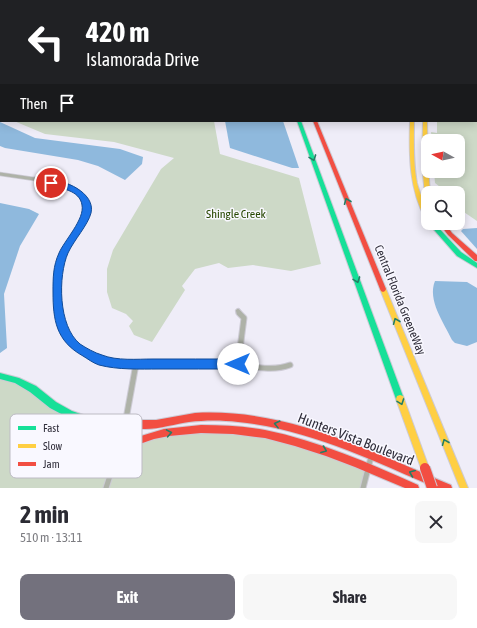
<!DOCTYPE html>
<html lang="en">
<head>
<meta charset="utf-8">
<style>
	:root { --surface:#fff; --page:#f7f7f7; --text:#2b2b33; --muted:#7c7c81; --accent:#73717d }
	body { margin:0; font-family:"Asap Condensed",sans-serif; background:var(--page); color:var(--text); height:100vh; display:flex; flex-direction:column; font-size:15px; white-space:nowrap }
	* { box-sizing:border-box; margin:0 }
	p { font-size:13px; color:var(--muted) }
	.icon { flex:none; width:22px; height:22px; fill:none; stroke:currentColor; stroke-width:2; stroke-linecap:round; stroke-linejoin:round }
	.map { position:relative; height:488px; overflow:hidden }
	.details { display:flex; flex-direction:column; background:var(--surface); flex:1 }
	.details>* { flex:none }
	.top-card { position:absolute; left:0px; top:0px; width:477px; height:122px; box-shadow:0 2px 10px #0003; background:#202124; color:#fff; overflow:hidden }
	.needle { width:26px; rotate:278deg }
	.tools { position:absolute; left:421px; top:134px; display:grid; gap:8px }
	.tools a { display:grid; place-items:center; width:44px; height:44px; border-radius:8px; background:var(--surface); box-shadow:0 2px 10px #0003; font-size:20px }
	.pin { position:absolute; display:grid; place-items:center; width:34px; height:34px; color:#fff; margin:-17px; border:2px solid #fff; border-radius:50%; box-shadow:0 1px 4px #0007 }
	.me { position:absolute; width:44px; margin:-22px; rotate:270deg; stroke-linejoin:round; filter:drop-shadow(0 0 3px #0008) }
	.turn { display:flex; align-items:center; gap:14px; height:84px; padding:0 20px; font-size:18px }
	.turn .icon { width:52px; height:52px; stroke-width:2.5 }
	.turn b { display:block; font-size:28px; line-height:34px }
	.then { display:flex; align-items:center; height:38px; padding:0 20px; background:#0003; gap:8px; font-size:15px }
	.round { display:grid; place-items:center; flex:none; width:42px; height:42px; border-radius:8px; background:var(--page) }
	.overview { display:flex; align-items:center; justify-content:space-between; height:68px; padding:0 20px }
	h1 { font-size:24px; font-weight:700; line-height:30px }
	.button { display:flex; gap:8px; margin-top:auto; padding:8px 20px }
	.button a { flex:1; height:46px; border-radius:8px; background:var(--accent); color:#fff; font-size:16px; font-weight:700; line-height:46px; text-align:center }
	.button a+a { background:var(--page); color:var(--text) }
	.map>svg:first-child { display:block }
	.green { fill:#cdd9c7 }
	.water { fill:#8fb9dd }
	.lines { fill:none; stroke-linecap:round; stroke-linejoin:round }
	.canal { fill:#8fb9dd; fill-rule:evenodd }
	.street-far2-casing { stroke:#cdcbd5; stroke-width:4.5 }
	.street-far1-casing { stroke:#cdcbd5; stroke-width:6 }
	.street-casing { stroke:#cdcbd5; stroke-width:7 }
	.fast-casing { stroke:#cdcbd5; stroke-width:2 }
	.slow-casing { stroke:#cdcbd5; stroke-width:2 }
	.jam-casing { stroke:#cdcbd5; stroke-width:2 }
	.street-far2 { stroke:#aeb2a8; stroke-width:3 }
	.street-far1 { stroke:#aeb2a8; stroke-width:4 }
	.street { stroke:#aeb2a8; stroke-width:5 }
	.fast { fill:#16e098; fill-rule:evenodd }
	.slow { fill:#ffcf43; fill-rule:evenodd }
	.jam { fill:#f24e42; fill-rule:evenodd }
	.jam-bridge-casing { stroke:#cdcbd5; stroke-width:12; stroke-linecap:butt }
	.jam-bridge { stroke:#f24e42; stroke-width:10 }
	.oneway { stroke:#247e65 }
	.route { fill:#1a73e8; stroke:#114b97 }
	.labels { text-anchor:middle; stroke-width:3; stroke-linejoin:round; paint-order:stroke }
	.park-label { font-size:12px; fill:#274701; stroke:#f9f8ff }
	.street-label { font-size:12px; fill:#302e3b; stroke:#f9f8ff }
	.near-street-label { font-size:14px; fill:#302e3b; stroke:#f9f8ff }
	.key { fill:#f9f8ff; stroke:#bdbbc4; stroke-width:1 }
	.key-label { font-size:11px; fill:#302e3b }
</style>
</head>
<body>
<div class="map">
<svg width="477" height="488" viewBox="0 0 477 488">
	<rect width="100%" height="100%" fill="#efedf8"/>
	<g class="green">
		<path d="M0 0H212L214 1H1V29Z"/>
		<path d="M476 47H477V221L458 208V193H448L435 183 434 171H458V141H432L431 132 437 133V121H476Z"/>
		<path d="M14 121H214L220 154 299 178 321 264 291 271 253 265 228 268 219 263 195 269 182 286 185 290 152 342 134 335 129 326 133 321 126 314 112 308 107 292V269L113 250 161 169 174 158 114 142 45 134Z"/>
		<path d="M0 376 16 380 53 405 109 428 114 447 186 430H244L368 468 363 488H0Z"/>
	</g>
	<g class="water">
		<path d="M225 121H283L299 168H292L230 148Z"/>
		<path d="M0 122 35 138 120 149 143 157 142 164 125 180 98 166 78 160 5 148 0 146Z"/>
		<path d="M0 203 29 209 39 214 20 246 4 294 7 348 0 353Z"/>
		<path d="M477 228V249L461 231 463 229Z"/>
		<path d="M435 281 467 282 477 288V342L467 346 455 343 452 340C444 323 427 300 435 281Z"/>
	</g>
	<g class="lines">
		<path class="canal" d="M194 0H197L198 1H195Z"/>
		<g class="street-far2-casing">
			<path id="street-far2" d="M0 174 41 180"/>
		</g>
		<g class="street-far1-casing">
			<g id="street-far1">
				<path d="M36 179C66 184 100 191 78 229 72 240 64 250 60 262 55 277 56 297 59 314"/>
				<path d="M238 311 240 314"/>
			</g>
		</g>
		<g class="street-casing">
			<g id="street">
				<path d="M58 313C69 383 172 362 223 363 245 364 269 373 290 365"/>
				<path d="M238 364 244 318 239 313"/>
				<path d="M126 419 136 364"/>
				<path d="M106 488 119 448"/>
				<path d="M363 488 371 457"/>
			</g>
		</g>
		<g class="fast-casing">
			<g id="fast">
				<path d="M224 0H228L229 1H225Z"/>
				<path d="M235 0H239L240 1H236Z"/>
				<path d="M297 121H301L404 399 403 402 400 403 397 402 396 399Z"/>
				<path d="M428 223H434L461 252 477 263V268L457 256Z"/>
				<path d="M0 373 19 378 36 386 56 402 72 411 112 425 113 428 112 431 109 432 67 417 50 408 30 392 15 383 0 379Z"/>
			</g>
		</g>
		<g class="slow-casing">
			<g id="slow">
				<path d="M410 121H414C414 142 413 162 417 183 420 196 428 208 428 221L426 220C409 189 409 156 410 121Z"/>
				<path d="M423 121H427L428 164 430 193H428V197L425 195 422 164Z"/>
				<path d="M383 286 385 287 386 289 468 488H460L380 289 381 287Z"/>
				<path d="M400 395 403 396 404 399 429 468 428 471 425 472 422 471 421 468 396 399 397 396Z"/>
				<path d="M122 415 136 419 140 432 134 446 119 452 107 447C101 431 107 421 122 415ZM123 423 130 425 132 432 128 440 119 444 114 441 113 432 117 427Z"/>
			</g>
		</g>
		<g class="jam-casing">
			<g id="jam">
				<rect x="415" y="0" width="4" height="1"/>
				<rect x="424" y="0" width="4" height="1"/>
				<path d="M313 121H317L386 289 385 291 383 292 381 291 380 289Z"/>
				<path d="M439 223H445L452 233 477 255V261H475L448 235Z"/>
				<path d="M195 413C286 408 369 450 451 485L452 488H437C373 461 309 429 238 422 222 420 205 420 189 422 173 424 148 433 132 427L131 424 132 421 135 420H156Z"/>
				<path d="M201 425C223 425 244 426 265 430 319 441 369 463 418 485L419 488H405L355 467 326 456 295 446 265 438 233 434 201 433 169 436 154 439 131 447 128 446 127 443 128 440 131 439 164 429Z"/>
			</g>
		</g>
		<use href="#street-far2" class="street-far2"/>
		<use href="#street-far1" class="street-far1"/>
		<use href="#street" class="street"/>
		<use href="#fast" class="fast"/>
		<use href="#slow" class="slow"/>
		<use href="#jam" class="jam"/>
		<g class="jam-bridge-casing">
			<path id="jam-bridge" d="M425 468 432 488"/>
		</g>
		<use href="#jam-bridge" class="jam-bridge"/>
	</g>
	<defs><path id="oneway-chevron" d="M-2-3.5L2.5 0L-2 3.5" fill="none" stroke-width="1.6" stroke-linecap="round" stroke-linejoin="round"/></defs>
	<g class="oneway">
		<use href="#oneway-chevron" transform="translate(313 158) rotate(70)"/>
		<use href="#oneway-chevron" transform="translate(347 201) rotate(-112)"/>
		<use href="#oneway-chevron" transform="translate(357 280) rotate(70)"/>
		<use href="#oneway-chevron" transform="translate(396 321) rotate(-112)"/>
		<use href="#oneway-chevron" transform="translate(401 402) rotate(70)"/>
		<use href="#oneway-chevron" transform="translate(277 424) rotate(-166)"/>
		<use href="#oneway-chevron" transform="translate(169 433) rotate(-10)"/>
		<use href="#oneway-chevron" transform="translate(445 442) rotate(-112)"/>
		<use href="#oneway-chevron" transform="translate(324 450) rotate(21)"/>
		<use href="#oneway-chevron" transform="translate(412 473) rotate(-158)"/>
	</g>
	<path class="route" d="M48 181C63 178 96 193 91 213 88 225 74 240 68 253 58 276 58 326 80 344 86 348 95 353 102 355 117 361 137 359 153 359 181 359 210 359 238 359L242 360 244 364 242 367 238 369C212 369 185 369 159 369 140 369 118 370 99 365 93 363 88 359 83 356 56 341 53 320 53 292 53 278 53 266 59 253 64 241 85 219 82 205 80 190 60 188 48 185Z"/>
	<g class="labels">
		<g class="park-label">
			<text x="236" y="218">Shingle Creek</text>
		</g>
		<g class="street-label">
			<text transform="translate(400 300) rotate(68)" y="4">Central Florida GreeneWay</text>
		</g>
		<g class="near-street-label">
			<text transform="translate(356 439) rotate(21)" y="5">Hunters Vista Boulevard</text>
		</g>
	</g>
	<rect x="10" y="414" width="132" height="64" rx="6" class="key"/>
	<rect x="18" y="426" width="18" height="4" fill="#16e098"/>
	<rect x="18" y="444" width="18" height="4" fill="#ffcf43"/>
	<rect x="18" y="462" width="18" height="4" fill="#f24e42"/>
	<g class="key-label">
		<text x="43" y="432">Fast</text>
		<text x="43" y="450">Slow</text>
		<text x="43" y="468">Jam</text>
	</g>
</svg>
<div class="tools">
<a><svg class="needle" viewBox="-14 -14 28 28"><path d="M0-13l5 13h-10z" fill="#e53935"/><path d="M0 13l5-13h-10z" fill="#7c7c81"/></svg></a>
<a><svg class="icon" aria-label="search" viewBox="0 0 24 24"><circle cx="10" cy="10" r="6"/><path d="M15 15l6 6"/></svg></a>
</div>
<div class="pin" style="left:51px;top:183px;background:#d93025"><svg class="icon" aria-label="arrive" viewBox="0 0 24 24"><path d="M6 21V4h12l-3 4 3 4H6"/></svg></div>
<svg class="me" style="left:238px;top:364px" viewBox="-20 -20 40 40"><circle r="19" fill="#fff"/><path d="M0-13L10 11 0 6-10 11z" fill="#1a73e8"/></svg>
<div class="top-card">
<div class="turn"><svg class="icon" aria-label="left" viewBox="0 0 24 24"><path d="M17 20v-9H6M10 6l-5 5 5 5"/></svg><div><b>420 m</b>Islamorada Drive</div></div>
<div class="then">Then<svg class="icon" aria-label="arrive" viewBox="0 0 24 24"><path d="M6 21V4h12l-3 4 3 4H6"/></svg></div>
</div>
</div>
<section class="details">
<div class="overview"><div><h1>2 min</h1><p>510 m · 13:11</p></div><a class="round"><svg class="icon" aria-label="close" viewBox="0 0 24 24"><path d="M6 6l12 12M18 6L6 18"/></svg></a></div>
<div class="button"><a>Exit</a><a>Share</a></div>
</section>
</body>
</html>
